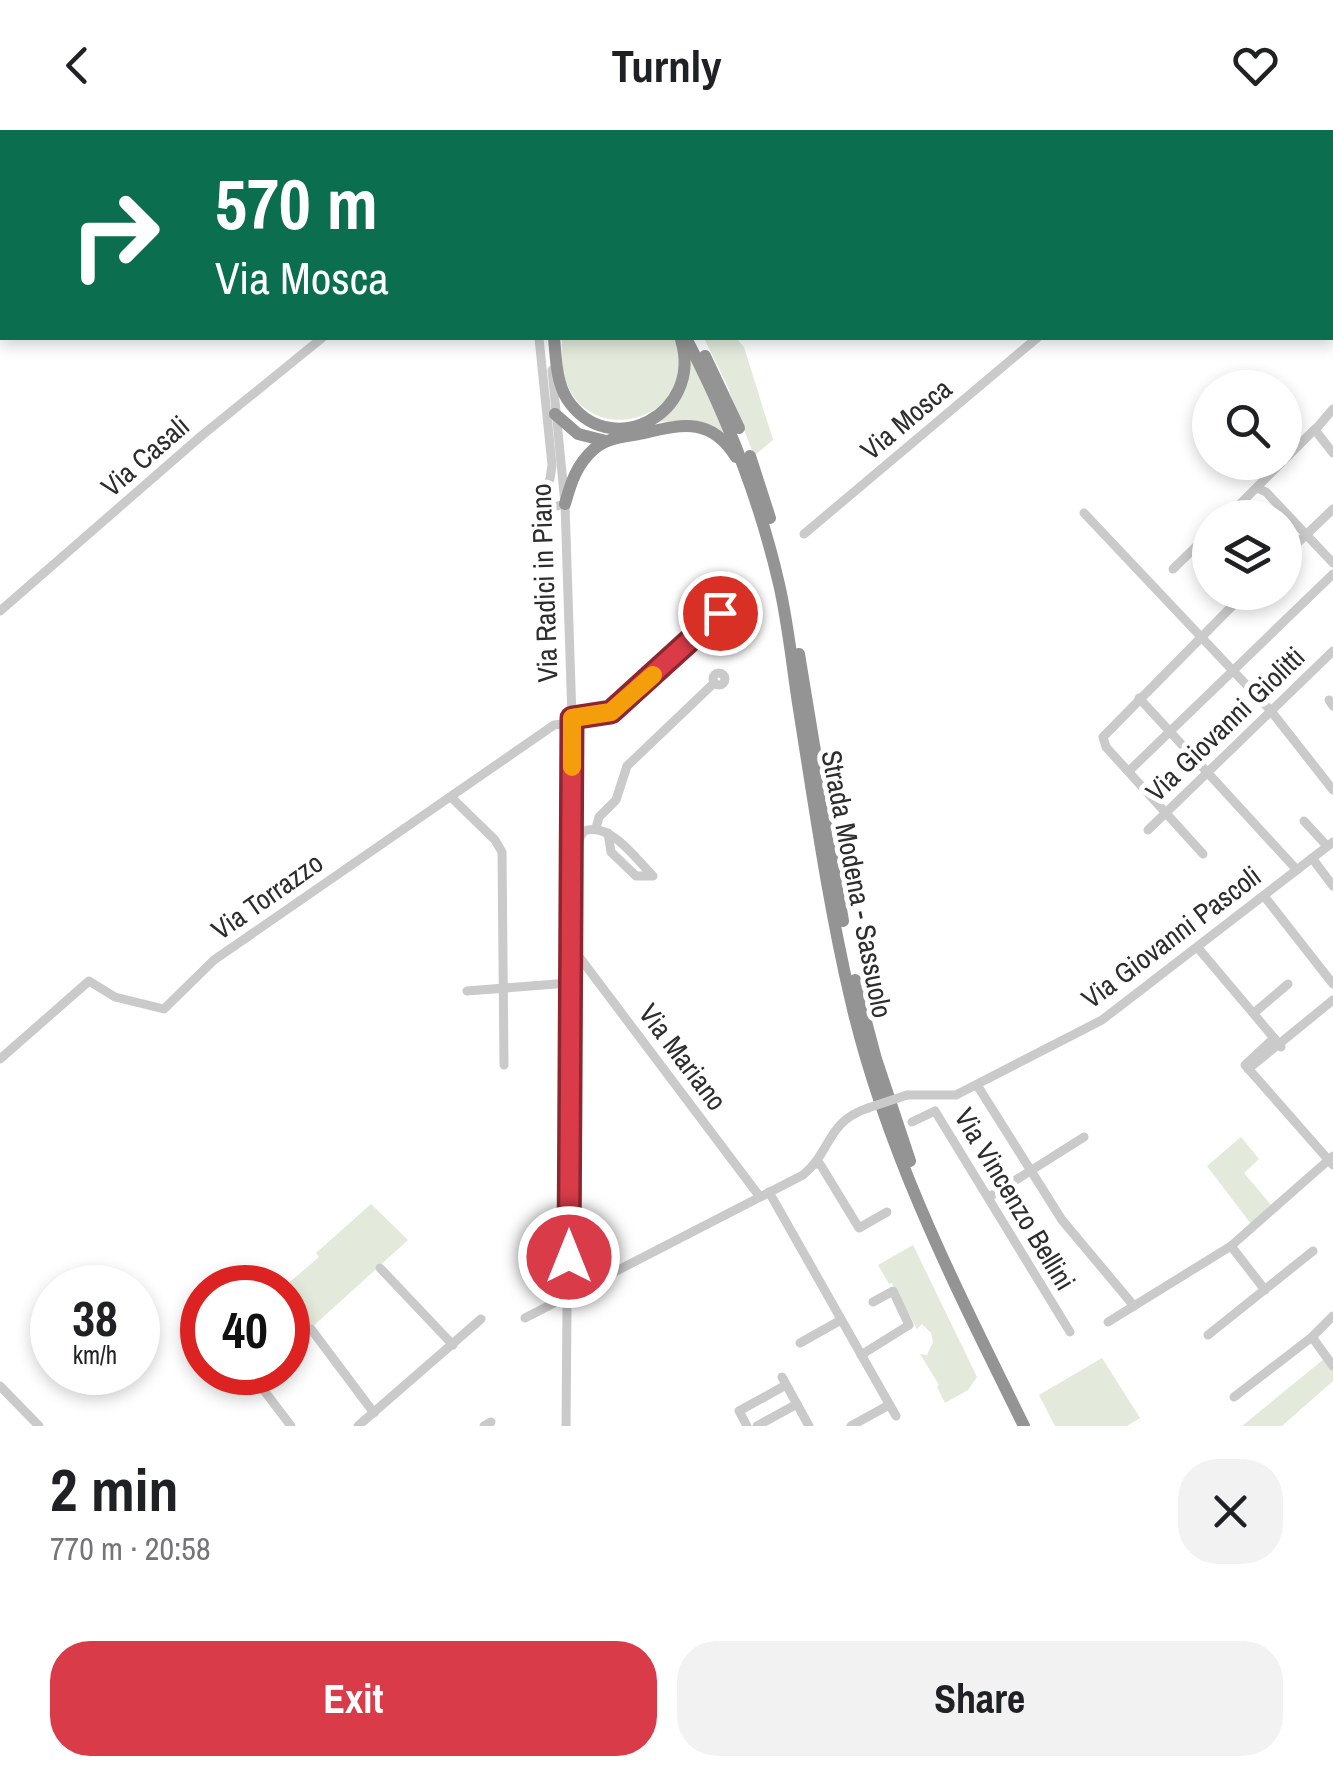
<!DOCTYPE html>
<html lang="en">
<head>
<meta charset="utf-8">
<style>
	:root { --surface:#fff; --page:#f2f2f2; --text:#202124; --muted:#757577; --accent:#d93b49 }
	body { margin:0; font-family:"Archivo Narrow",sans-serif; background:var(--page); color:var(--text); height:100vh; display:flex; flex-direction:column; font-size:38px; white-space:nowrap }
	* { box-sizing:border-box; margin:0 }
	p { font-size:32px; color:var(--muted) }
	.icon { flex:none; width:55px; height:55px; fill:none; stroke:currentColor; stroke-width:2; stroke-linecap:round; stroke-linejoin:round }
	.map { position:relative; height:1296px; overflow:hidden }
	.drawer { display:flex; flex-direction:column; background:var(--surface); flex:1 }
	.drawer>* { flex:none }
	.top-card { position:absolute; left:0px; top:0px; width:1335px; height:210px; box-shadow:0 5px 15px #0003; background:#0b6e4f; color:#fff; overflow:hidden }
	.fabs { position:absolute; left:1192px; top:240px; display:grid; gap:20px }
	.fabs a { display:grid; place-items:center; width:110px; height:110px; border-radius:50%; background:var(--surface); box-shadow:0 5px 15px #0003; font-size:50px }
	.speed { position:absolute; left:30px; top:1135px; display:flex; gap:20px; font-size:50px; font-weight:700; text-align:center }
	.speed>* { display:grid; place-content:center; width:130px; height:130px; border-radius:50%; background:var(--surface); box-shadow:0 5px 15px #0003; line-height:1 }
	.speed small { font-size:25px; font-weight:400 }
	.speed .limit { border:15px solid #d22; background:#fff; color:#111 }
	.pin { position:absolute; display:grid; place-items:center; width:85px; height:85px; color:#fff; margin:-42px; border:5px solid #fff; border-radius:50%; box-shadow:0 2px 10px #0007 }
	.me { position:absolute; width:110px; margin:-55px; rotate:0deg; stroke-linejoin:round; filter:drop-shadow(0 0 8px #0008) }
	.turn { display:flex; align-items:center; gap:35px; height:210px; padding:0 50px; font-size:45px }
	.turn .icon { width:130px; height:130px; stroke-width:2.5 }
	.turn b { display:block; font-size:70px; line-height:85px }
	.round { display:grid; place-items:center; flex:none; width:105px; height:105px; border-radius:40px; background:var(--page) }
	.overview { display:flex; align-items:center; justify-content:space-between; height:170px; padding:0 50px }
	h1 { font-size:60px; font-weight:800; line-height:75px }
	.action { display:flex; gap:20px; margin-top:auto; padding:20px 50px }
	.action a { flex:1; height:115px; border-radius:40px; background:var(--accent); color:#fff; font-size:40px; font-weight:800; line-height:115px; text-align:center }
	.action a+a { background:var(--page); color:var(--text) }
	header { display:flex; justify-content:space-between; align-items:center; height:130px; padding:0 50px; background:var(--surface); font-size:45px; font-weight:800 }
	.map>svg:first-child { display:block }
	.green { fill:#e3eadc }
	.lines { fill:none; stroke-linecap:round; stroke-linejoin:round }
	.minor { stroke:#cacaca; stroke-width:9 }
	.highway { stroke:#949494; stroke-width:12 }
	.minor-bridge { stroke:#cacaca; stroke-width:9 }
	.route-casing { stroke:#8d262f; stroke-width:25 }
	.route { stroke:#d93b49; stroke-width:18 }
	.slow { stroke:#f59e0b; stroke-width:18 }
	.labels { text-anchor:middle; stroke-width:10; stroke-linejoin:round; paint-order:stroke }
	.street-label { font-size:28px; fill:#2d2d2d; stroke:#fff }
</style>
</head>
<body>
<header><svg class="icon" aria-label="back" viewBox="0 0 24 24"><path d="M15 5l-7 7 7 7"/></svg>Turnly<svg class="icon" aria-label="heart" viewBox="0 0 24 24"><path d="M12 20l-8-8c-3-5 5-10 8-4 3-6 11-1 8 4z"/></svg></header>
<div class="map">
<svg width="1333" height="1296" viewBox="0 0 1333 1296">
	<rect width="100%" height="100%" fill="#fff"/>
	<g class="green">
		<path d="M562 208H674C706 284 595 323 567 254 561 240 562 223 562 208Z"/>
		<path d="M704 208H736L744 217 773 310 754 326 727 255Z"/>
		<path d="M690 227 726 307C703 292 687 290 660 292 682 269 690 260 690 227Z"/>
		<path d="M1241 1007 1259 1029 1244 1043 1272 1076 1251 1094 1207 1036Z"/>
		<path d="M371 1074 408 1110 288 1219V1158H283L319 1127 316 1123Z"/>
		<path d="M913 1115 977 1247 968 1260 945 1273 937 1257 939 1255 920 1224 927 1225 933 1212 931 1203 922 1194 917 1199 892 1153 889 1154 878 1135Z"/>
		<path d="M1102 1228 1140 1288 1127 1296H1055L1039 1265Z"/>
		<path d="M1324 1229 1333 1241V1251L1282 1296H1242Z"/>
	</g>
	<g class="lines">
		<g class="minor">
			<path d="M978 0 980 2"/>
			<path d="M1084 0V2"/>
			<path d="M1229 0 1231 2"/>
			<path d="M1259 0 1260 2"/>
			<path d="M620 2 622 0"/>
			<path d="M843 2 846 0"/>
			<path d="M881 2 884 0"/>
			<path d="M910 2 911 0"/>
			<path d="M1239 2 1240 0"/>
			<path d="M1332 119H1333"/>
			<path d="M539 208 552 335 550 349 538 370 549 378 565 374"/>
			<path d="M552 240 565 374 572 588 566 1296"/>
			<path d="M1333 279 1315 300 1333 323"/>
			<path d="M1285 329 1315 299"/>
			<path d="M1257 358 1266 362 1333 433"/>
			<path d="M1084 383 1271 581 1333 660"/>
			<path d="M1226 388 1282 332"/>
			<path d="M804 404 1037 208"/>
			<path d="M1285 425 1333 379"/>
			<path d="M1173 439 1210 403"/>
			<path d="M0 481 200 307 322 208"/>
			<circle cx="719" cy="549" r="6"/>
			<path d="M1139 568 1297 740"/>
			<path d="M1329 570 1333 576"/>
			<path d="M572 588 611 582 720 483"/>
			<path d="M1129 641 1333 444"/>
			<path d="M451 667 495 710 502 722 504 935"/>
			<path d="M1304 691 1327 716"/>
			<path d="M596 698 599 687 616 670 627 636 714 553"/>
			<path d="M1148 700 1333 521"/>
			<path d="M1203 724 1106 617 1103 607 1246 462"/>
			<path d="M1312 728 1333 756"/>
			<path d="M574 733 578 711 584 701C611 692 635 728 653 746H636L611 722 608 703"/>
			<path d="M1264 766 1333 854"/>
			<path d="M571 816 760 1067"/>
			<path d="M1198 818 1274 908"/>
			<path d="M467 861 569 853"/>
			<path d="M1254 883 1288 854"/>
			<path d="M1274 908 1245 935 1333 1035"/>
			<path d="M1274 908 1279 914 1333 870"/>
			<path d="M0 929 89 851 115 867 164 879 214 830 554 595 572 593"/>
			<path d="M1248 939 1279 914 1281 917"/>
			<path d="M977 955 1062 1090 1134 1176"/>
			<path d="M907 965H956L1102 890 1333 712"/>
			<path d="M912 992 935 981 1070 1202"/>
			<path d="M815 1034H820L859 1098 887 1082"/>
			<path d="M769 1062 896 1286"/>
			<path d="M989 1067 1084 1007"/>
			<path d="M1231 1116 1265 1160"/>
			<path d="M380 1138 453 1215"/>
			<path d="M1333 1186 1312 1207 1333 1236"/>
			<path d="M525 1188 803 1045C832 1021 826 992 868 978"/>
			<path d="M1108 1192 1231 1116 1333 1026"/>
			<path d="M311 1199 374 1283"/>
			<path d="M1208 1205 1313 1121"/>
			<path d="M800 1213 841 1190"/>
			<path d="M861 1225 909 1195 893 1161 873 1172"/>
			<path d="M782 1247 809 1296"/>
			<path d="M256 1250 291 1296"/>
			<path d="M0 1256 39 1296"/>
			<path d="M1234 1267 1312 1207"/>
			<path d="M358 1296 481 1189"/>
			<path d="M484 1296 491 1292"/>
			<path d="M747 1296 739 1281 786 1255"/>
			<path d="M757 1296 797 1274"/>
			<path d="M851 1296 889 1275"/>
		</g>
		<g class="highway">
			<path d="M516 0 517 2"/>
			<path d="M536 0 538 2"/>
			<path d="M548 0 550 2"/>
			<path d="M642 2V0"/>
			<path d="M554 208C556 228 556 251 567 269 609 333 704 284 681 210"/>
			<path d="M686 208C727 287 759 367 779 454 788 493 792 534 798 573 814 673 828 773 851 871 886 1022 956 1158 1024 1296"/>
			<path d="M705 226 739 298"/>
			<path d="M555 284 578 304 606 311"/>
			<path d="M750 326 770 388"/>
			<path d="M565 374C571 352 577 334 594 319 607 308 623 307 639 304 680 295 710 285 736 327"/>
			<path d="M799 524 843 791"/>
			<path d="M855 850 876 929 910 1031"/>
		</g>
		<path class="minor-bridge" d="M868 978 907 965"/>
	</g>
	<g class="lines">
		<g class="route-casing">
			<path id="route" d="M569 1127 572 588 611 582 720 483"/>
		</g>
		<use href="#route" class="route"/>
		<path class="slow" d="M572 637V588L611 582 653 545"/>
	</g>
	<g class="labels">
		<g class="street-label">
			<text transform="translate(906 289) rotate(-40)" y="10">Via Mosca</text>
			<text transform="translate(145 326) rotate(-41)" y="10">Via Casali</text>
			<text transform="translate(544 453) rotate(-92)" y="10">Via Radici in Piano</text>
			<text transform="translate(1225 594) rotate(-44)" y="10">Via Giovanni Giolitti</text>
			<text transform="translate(857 754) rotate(79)" y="10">Strada Modena - Sassuolo</text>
			<text transform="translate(267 766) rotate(-35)" y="10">Via Torrazzo</text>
			<text transform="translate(1171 807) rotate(-37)" y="10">Via Giovanni Pascoli</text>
			<text transform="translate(683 927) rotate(53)" y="10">Via Mariano</text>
			<text transform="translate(1015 1069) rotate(59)" y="10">Via Vincenzo Bellini</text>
		</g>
	</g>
</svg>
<div class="fabs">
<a><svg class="icon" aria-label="search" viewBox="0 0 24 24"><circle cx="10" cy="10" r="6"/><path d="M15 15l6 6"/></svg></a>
<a><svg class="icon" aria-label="layers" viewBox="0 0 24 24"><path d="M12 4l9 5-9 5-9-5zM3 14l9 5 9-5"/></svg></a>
</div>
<div class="speed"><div>38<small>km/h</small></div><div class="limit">40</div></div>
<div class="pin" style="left:720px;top:483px;background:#d93025"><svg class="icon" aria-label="arrive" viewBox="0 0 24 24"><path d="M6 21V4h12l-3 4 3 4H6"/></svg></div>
<svg class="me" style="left:569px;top:1127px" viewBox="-20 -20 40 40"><circle r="17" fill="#d93b49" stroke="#fff" stroke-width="3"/><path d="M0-11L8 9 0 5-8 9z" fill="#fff"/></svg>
<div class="top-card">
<div class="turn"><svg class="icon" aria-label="right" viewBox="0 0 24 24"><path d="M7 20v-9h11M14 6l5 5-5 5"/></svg><div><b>570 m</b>Via Mosca</div></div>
</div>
</div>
<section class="drawer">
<div class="overview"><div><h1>2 min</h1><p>770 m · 20:58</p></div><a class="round"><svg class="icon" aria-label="close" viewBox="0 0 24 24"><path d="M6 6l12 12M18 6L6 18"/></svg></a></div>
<div class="action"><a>Exit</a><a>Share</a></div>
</section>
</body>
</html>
